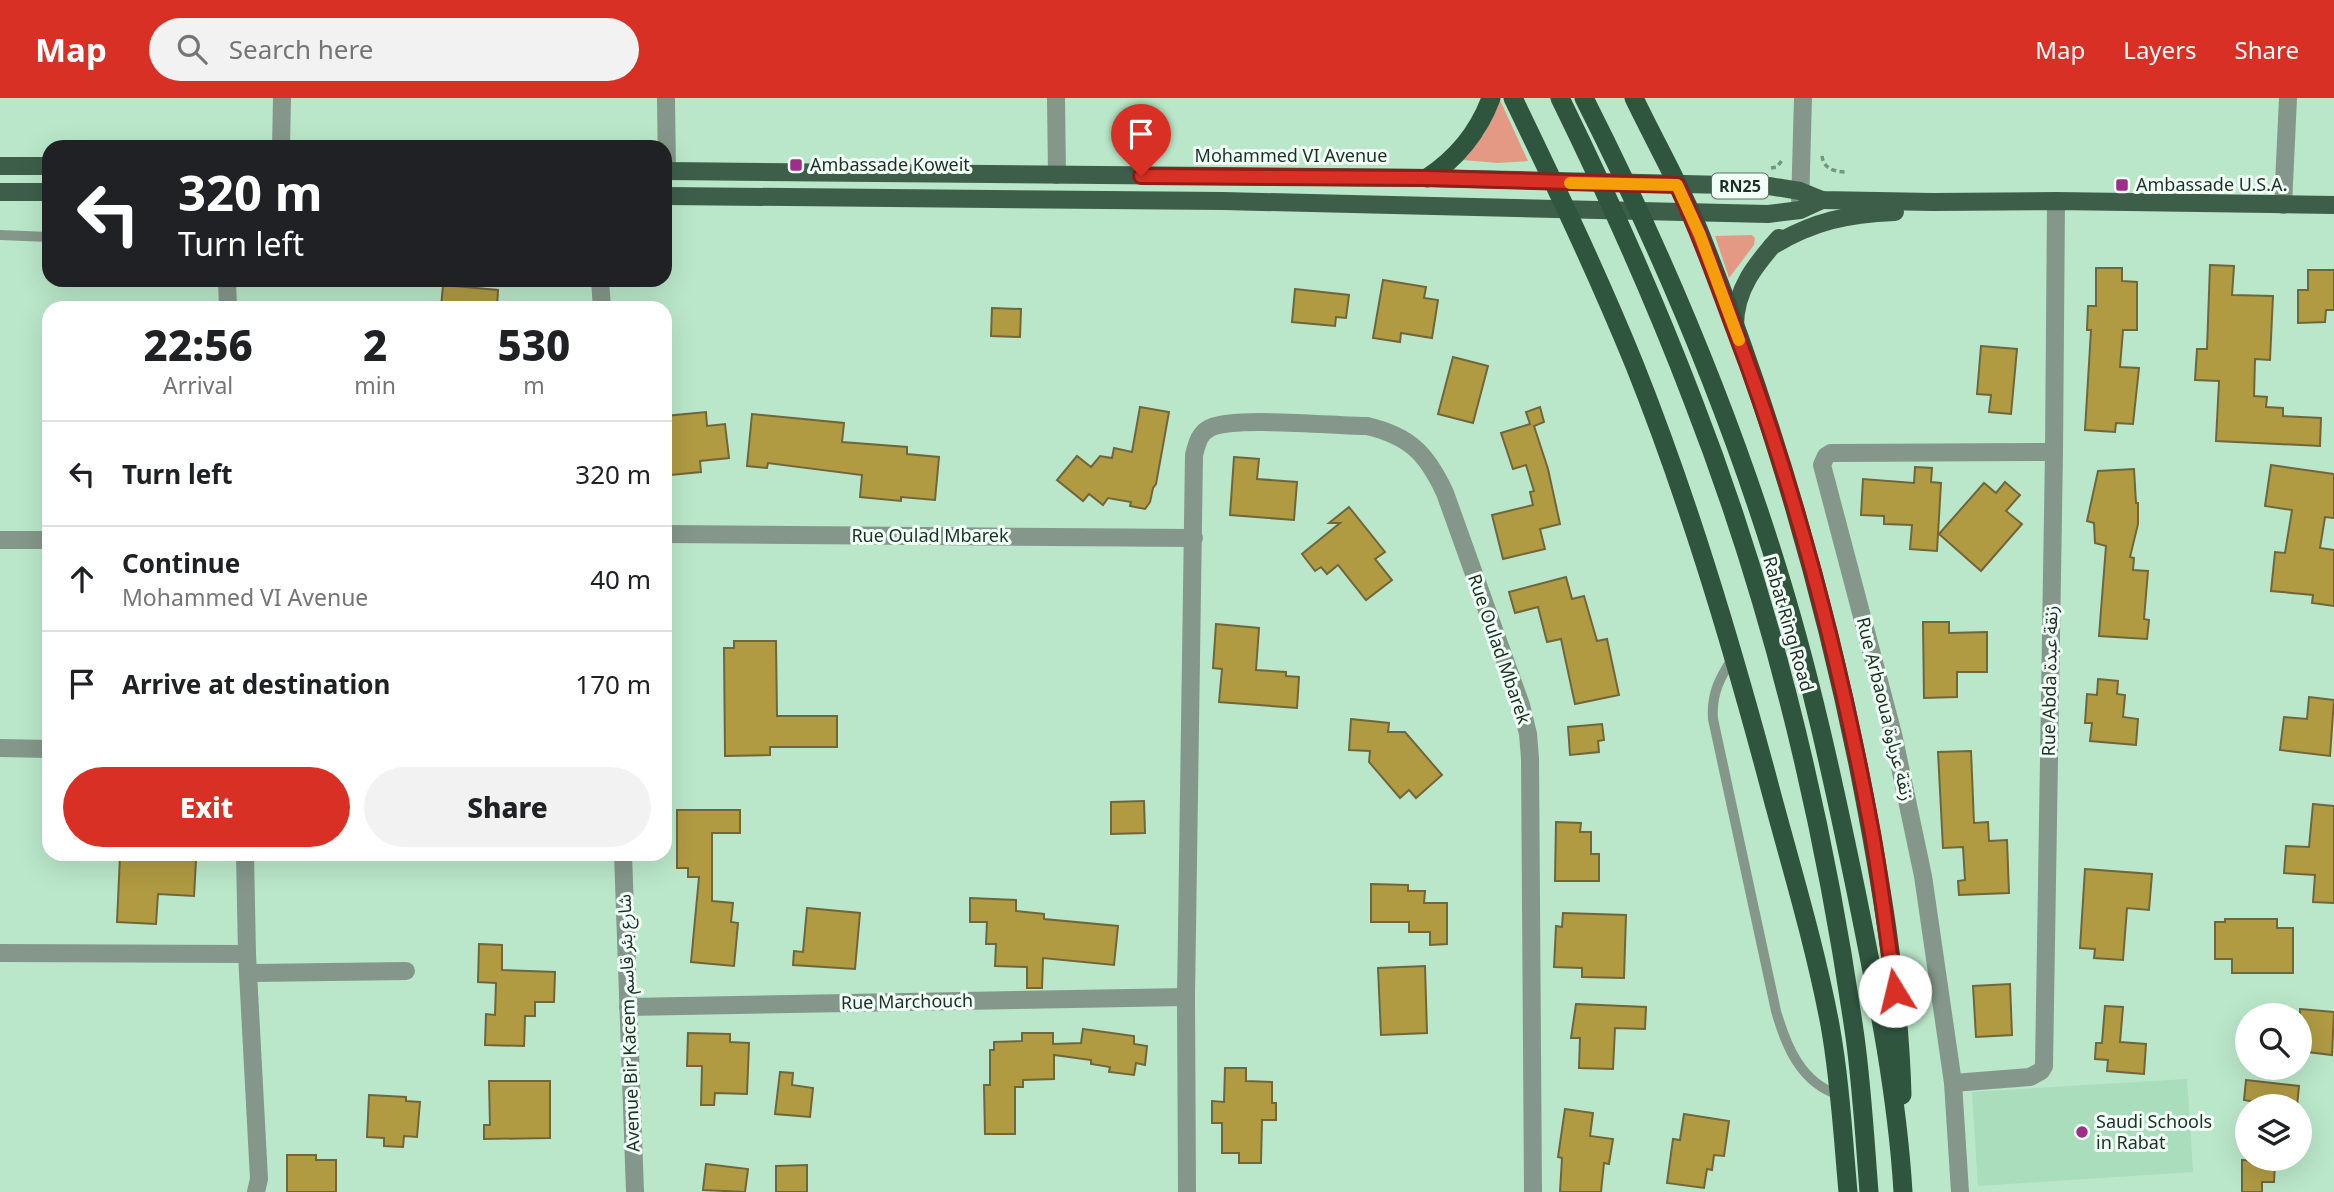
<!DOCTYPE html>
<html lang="en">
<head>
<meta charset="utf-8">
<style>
	:root { --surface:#fff; --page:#f2f2f2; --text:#202124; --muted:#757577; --line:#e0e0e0; --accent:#d93025 }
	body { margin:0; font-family:"Noto Sans","Noto Sans Arabic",sans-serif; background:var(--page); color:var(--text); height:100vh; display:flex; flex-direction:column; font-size:26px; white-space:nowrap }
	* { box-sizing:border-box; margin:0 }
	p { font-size:23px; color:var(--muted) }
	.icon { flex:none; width:38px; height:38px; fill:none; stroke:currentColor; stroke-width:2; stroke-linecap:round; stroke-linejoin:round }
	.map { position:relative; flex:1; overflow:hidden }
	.panel { position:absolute; left:42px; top:203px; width:630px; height:560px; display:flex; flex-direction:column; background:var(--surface); border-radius:21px; box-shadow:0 7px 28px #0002 }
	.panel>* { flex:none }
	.banner { position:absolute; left:42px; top:42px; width:630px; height:147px; border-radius:21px; box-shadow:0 7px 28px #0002; background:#202124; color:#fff; overflow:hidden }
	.buttons { position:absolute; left:2235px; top:905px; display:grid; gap:14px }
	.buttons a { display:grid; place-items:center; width:77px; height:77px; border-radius:50%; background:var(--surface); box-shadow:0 7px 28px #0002; font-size:35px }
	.pin { position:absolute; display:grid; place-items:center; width:60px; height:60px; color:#fff; margin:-72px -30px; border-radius:50% 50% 50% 0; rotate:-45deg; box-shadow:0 0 7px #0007 }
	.pin .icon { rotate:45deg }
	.me { position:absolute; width:77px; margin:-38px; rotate:351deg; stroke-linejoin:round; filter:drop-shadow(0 0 5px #0008) }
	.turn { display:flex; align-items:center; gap:24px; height:147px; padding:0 21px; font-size:32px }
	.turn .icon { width:91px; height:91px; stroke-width:2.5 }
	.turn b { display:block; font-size:49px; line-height:60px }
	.eta { display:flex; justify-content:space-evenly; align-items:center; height:119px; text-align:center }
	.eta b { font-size:42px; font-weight:800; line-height:49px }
	.primary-button { display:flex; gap:14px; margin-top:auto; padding:14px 21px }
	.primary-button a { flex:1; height:80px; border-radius:42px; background:var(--accent); color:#fff; font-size:28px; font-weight:800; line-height:80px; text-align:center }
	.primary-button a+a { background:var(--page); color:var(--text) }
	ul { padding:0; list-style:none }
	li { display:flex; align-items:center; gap:21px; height:105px; padding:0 21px; border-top:2px solid var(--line) }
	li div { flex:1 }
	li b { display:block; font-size:26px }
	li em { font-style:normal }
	header { display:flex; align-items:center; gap:42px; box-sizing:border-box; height:98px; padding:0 35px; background:var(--accent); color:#fff }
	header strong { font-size:33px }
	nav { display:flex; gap:38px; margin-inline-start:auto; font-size:24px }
	.search { width:490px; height:63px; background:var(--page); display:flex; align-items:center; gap:18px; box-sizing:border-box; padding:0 24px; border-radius:38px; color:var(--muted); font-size:26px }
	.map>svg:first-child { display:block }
	.built { fill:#a9ddbb }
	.green { fill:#e39984 }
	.building { fill:#b09b43; stroke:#70653b; stroke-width:2 }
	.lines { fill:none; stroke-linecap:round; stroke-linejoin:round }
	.path { stroke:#74957f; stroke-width:3.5; stroke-dasharray:5 3.5; stroke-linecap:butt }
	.service { stroke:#84978a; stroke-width:10 }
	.minor { stroke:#84978a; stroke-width:18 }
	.tertiary { stroke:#84978a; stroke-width:18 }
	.primary { stroke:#3d5f4a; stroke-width:18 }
	.trunk { stroke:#30553f; stroke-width:19 }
	.route-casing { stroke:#8d1f18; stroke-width:18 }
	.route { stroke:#d93025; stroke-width:12 }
	.slow { stroke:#f59e0b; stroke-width:12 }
	.poi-dot { fill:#9f2e8b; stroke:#f2fff6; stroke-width:2.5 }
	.labels { text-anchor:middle; stroke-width:6; stroke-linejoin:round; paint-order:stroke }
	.shield { fill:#f2fff6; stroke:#5e6e64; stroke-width:2 }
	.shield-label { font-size:16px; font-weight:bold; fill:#1e3025 }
	.street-label { font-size:18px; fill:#1e3025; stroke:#f2fff6 }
	.poi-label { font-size:18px; fill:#1e3025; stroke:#f2fff6; text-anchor:start }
</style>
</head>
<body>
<header>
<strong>Map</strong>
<div class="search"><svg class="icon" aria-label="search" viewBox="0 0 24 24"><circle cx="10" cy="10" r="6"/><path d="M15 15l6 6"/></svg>Search here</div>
<nav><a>Map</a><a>Layers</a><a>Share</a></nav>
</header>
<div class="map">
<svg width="2334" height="1094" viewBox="0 0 2334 1094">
	<rect width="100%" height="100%" fill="#bae7c9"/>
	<path class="built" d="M2187 981 2193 1074 1978 1088 1972 994Z"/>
	<g class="green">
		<path d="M1500 2 1528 63 1498 65 1463 62 1484 36Z"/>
		<path d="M1752 137 1755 140 1754 147 1729 180 1715 138Z"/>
	</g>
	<g class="building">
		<path d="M2210 167 2234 168 2232 197 2273 198 2270 262 2255 261 2254 298 2267 299 2266 309 2283 310V318L2321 320 2320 348 2216 343 2219 283 2195 282 2197 251H2207Z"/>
		<path d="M2096 170H2122V183L2137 184V232H2123L2120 269 2139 270 2133 326 2116 325 2115 334 2085 332 2091 232H2087L2088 208H2096Z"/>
		<path d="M2308 172H2334V212H2326L2325 224 2298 225V192H2308Z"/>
		<path d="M1383 182 1426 189 1424 200 1438 202 1432 240 1401 235 1400 244 1373 240Z"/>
		<path d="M443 187 498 192 497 210H441Z"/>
		<path d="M1295 191 1349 197 1346 220 1336 219 1335 228 1292 224Z"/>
		<path d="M992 210 1021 211 1020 239 991 238Z"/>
		<path d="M1981 248 2017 251 2011 316 1989 314 1991 297 1977 296Z"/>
		<path d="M1453 259 1488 268 1473 325 1438 316Z"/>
		<path d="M1140 309 1169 314 1156 386 1153 390 1150 404 1145 411 1130 408 1131 404 1108 400 1103 407 1089 396 1083 403 1057 382 1077 358 1091 369 1100 358 1112 360 1114 350 1132 354Z"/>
		<path d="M1540 309 1544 324 1534 328 1548 371 1560 426 1540 431 1545 451 1503 461 1492 417 1533 407 1530 394 1534 393 1526 367 1513 371 1501 335 1530 326 1526 314Z"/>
		<path d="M706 314 707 328 725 326 729 360 700 363 701 374 671 377 665 318Z"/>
		<path d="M752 316 844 325 842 344 907 349V356L939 359 935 402 901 399V403L860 399 862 377 768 365 767 370 747 368Z"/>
		<path d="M1234 359 1259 361 1257 381 1297 384 1294 422 1230 417Z"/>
		<path d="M2271 367 2334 376V420L2325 419 2320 450 2334 452V508L2312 505 2313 497 2271 493 2275 454 2285 455 2292 412 2265 408Z"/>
		<path d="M1915 369 1932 370 1931 384 1941 385 1937 453 1910 451 1912 427 1884 426V418L1861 417 1863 381 1914 385Z"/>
		<path d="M2134 371 2136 405H2138V426L2130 459 2134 460 2133 472 2148 473 2144 521 2149 522 2147 541 2099 538 2106 448 2095 445 2094 425 2087 423 2098 373Z"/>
		<path d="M2005 384 2020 397 2006 413 2022 426 1981 473 1939 436 1984 385 1996 395Z"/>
		<path d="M1349 409 1385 454 1375 461 1392 482 1366 502 1338 467 1327 476 1321 469 1315 473 1302 456 1340 425H1329Z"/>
		<path d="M1566 479 1572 501 1584 498 1597 543 1607 541 1619 597 1575 606 1561 541 1547 544 1538 509 1515 515 1509 494Z"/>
		<path d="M1923 524H1949V535L1987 534V574H1957V599L1924 600Z"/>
		<path d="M1216 526 1259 530 1256 572 1286 574V578L1299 579 1297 610 1219 604 1222 571 1213 570Z"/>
		<path d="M734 543H776L777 618H837V649H770V657L725 658 724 550H734Z"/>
		<path d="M2098 581 2118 583 2117 596 2125 597 2123 619 2138 621 2136 647 2090 643 2092 625H2085L2087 596 2097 597Z"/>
		<path d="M2309 599 2334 602 2330 658 2280 652 2284 619 2307 621Z"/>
		<path d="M1351 621 1389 625 1388 634H1405L1442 677 1416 700 1409 692 1400 700 1369 664 1370 653 1349 652Z"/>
		<path d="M1602 626 1604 642 1598 643 1599 654 1570 657 1568 629Z"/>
		<path d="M1971 653 1974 725 1988 724 1989 743 2007 742 2009 795 1959 797 1958 783 1965 782 1963 749 1943 750 1938 654Z"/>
		<path d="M1144 703 1145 735 1111 736V704Z"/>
		<path d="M2313 706 2334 708V805L2313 804 2315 777 2284 775 2286 748 2309 749Z"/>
		<path d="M677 712H740V735H712V803L733 805 731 824 738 825 734 868 691 864 699 779H688V770H677Z"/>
		<path d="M1556 724 1581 725 1580 734H1591V756H1599V783H1555Z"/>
		<path d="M120 758 196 762 194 798 158 796 156 826 117 824Z"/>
		<path d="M2085 771 2152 776 2149 812 2127 810 2123 862 2094 860 2095 851 2080 850Z"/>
		<path d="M1371 786 1408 787V793H1425L1424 805H1447V846L1430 847V834H1409V824H1371Z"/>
		<path d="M970 800 1016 802V813L1044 816V821L1118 828 1114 867 1043 860 1042 890H1027V869L995 868 996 846H986L987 824H970Z"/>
		<path d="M807 810 860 815 855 871 793 867 794 853 803 854Z"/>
		<path d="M1563 815 1626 817 1624 880 1582 879V870L1554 869 1556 828 1562 829Z"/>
		<path d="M2225 821H2277V830H2293V875H2232V861H2215V824H2225Z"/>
		<path d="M479 846 502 847V872L555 874 554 904H535V918H525L524 948 485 947 486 916 495 917 496 885 478 884Z"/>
		<path d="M1425 868 1427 935 1381 937 1378 870Z"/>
		<path d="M2010 886 2012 937 1976 939 1973 888Z"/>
		<path d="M1576 906 1646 909 1645 931 1615 930 1613 971 1579 970 1580 940H1571Z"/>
		<path d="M2105 908 2123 909 2120 944 2146 946 2144 976 2107 973 2108 962 2095 961 2096 945H2102Z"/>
		<path d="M2300 911 2334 914 2332 957 2300 953Z"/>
		<path d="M1083 931 1134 938V946L1147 948 1145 967 1136 965 1134 977 1109 974 1110 969 1091 966V962L1054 957V981L1023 982V989H1015V1036H985L984 987H990V952H994V944L1022 943V935H1053V946L1081 945Z"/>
		<path d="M688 935 730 936V944L749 945 747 996 715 995 714 1007H701L702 968H687Z"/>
		<path d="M1225 970H1246V983L1272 984V1005H1276V1022H1262L1261 1065H1239V1055H1222V1025H1212V1003L1224 1004Z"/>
		<path d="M780 974 793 975 792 987 813 990 810 1019 775 1016Z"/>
		<path d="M2246 982 2299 988 2297 1008H2260L2261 1005 2244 1002Z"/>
		<path d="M489 983H550V1040L484 1041V1027H490Z"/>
		<path d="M369 997 406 999V1003L420 1004 417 1039 404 1038 403 1049 384 1048V1040L367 1039Z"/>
		<path d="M1565 1011 1593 1015 1590 1038 1613 1041 1609 1066 1604 1065 1601 1094H1560L1562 1060 1558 1059Z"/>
		<path d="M1684 1016 1729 1023 1724 1058 1714 1057 1712 1072 1707 1071 1704 1090 1667 1085 1673 1041 1680 1042Z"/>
		<path d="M287 1057H316V1062H336V1094H287Z"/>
		<path d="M2242 1062 2275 1063 2274 1084H2262V1094H2242Z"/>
		<path d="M706 1066 748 1071 745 1094 703 1092Z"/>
		<path d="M807 1067V1094H776V1068Z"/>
	</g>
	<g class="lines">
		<g class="path">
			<path d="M1822 58C1824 71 1833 73 1845 74"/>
			<path d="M1771 70 1777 69 1783 61"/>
		</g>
		<g class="service">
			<path d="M0 137 49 139"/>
			<path d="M1734 558C1720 579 1711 596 1713 621L1776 913C1786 948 1801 985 1839 997"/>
		</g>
		<g class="minor">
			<path d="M666 0 667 73"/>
			<path d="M1056 0 1057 77"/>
			<path d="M281 49 282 0"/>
			<path d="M2283 107 2288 0"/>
			<path d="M1800 108 1803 0"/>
			<path d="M227 182 228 210"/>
			<path d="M665 436 1194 440"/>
			<path d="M0 442H49"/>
			<path d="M0 650 49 651"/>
			<path d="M245 756 247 856 259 1081 256 1094"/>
			<path d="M0 855 247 856"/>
			<path d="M248 875 406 873"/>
			<path d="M628 909 1186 899"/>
			<path d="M1953 985 2030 979 2041 973 2044 968 2054 354 2056 103"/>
			<path d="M1187 1094 1186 899 1194 357C1197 346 1199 335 1210 330 1234 318 1335 328 1367 328 1410 338 1427 356 1445 395L1521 607 1528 636 1530 660 1533 1094"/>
			<path d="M1960 1094 1953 985 1923 778 1893 636 1822 367 1826 358 1831 355 2054 354"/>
		</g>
		<g class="tertiary">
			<path d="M600 182 602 210"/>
			<path d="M623 756 635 1094"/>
		</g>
		<g class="primary">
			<path d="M0 68H49"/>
			<path d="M665 73 1427 80 1769 88 1800 93 1822 102 1933 104 2056 103 2334 107"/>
			<path d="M0 94H49"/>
			<path d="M665 98 1223 103 1768 116 1800 112 1822 102"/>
			<path d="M1772 148C1814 123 1847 116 1895 114"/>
			<path d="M1735 228C1735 191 1756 166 1779 140"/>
		</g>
		<g class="trunk">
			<path d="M1513 0C1556 89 1598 177 1635 268 1688 401 1729 538 1766 675 1788 759 1814 842 1830 927 1840 982 1843 1039 1848 1094"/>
			<path d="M1560 0C1608 98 1653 198 1692 300 1772 505 1824 722 1855 939 1862 990 1865 1043 1869 1094"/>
			<path d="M1584 0C1660 150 1725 303 1775 463 1809 571 1833 682 1856 793 1876 892 1897 993 1903 1094"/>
			<path d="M1634 0C1656 46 1682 91 1701 138 1770 311 1822 489 1859 671 1880 778 1899 888 1902 997"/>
			<path d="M1427 80C1456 61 1479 33 1491 0"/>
		</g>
	</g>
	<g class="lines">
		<g class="route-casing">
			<path id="route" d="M1141 78 1427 80 1677 87C1699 134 1716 181 1734 230 1796 392 1839 559 1871 730 1881 784 1887 839 1895 893"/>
		</g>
		<use href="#route" class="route"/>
		<path class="slow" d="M1570 85 1677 87 1700 137 1739 242"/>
	</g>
	<g class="poi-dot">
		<rect x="789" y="60" width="14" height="14" rx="3.5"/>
		<rect x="2115" y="80" width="14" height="14" rx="3.5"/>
		<circle cx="2082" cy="1034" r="7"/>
	</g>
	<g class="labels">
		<rect class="shield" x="1712" y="75.5" width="56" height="25" rx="5"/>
		<g class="shield-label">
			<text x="1740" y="94">RN25</text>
		</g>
		<g class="street-label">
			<text x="1291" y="64">Mohammed VI Avenue</text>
			<text x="930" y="444">Rue Oulad Mbarek</text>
			<text transform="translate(1788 526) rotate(74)" y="6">Rabat Ring Road</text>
			<text transform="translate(1499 551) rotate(71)" y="6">Rue Oulad Mbarek</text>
			<text transform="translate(2050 583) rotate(-89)" y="6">Rue Abda زنقة عبدة</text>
			<text transform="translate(1885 611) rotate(76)" y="6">Rue Arbaoua زنقة عرباوة</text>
			<text transform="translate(907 904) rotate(-1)" y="6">Rue Marchouch</text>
			<text transform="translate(629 925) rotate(-92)" y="6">Avenue Bir Kacem شارع بئر قاسم</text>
		</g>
		<g class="poi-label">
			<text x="810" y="73">Ambassade Koweit</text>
			<text x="2136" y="93">Ambassade U.S.A.</text>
			<text x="2096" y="1030">Saudi Schools<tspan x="2096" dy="21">in Rabat</tspan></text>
		</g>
	</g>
</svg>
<div class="buttons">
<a><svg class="icon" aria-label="search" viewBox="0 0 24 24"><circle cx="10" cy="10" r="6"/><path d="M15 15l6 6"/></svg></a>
<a><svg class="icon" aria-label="layers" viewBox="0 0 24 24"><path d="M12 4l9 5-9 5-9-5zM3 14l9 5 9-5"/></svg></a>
</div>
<div class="pin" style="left:1141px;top:78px;background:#d93025"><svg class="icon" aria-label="arrive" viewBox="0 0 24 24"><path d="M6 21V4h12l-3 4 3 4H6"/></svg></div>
<svg class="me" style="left:1895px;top:893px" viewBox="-20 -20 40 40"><circle r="19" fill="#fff"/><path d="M0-13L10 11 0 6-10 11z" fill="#d93025"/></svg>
<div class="banner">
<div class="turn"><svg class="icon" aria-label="left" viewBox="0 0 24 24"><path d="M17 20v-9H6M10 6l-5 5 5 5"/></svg><div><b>320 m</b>Turn left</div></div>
</div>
<section class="panel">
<div class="eta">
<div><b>22:56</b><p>Arrival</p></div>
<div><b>2</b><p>min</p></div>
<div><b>530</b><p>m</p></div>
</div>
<ul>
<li><svg class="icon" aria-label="left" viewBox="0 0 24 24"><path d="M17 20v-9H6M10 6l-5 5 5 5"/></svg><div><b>Turn left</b></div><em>320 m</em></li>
<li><svg class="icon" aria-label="ahead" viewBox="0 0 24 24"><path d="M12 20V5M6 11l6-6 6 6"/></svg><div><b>Continue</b><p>Mohammed VI Avenue</p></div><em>40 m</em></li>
<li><svg class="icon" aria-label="arrive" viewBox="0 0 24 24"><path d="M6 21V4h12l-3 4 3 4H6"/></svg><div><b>Arrive at destination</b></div><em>170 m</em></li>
</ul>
<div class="primary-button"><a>Exit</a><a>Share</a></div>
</section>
</div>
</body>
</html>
